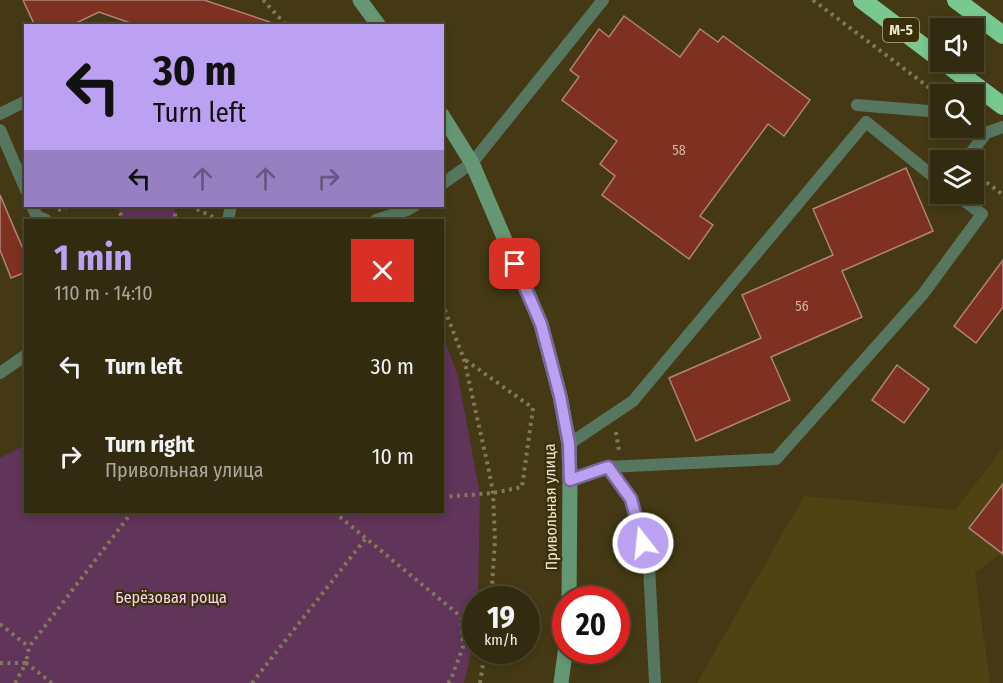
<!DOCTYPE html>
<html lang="en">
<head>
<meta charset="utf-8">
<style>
	:root { --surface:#332b0f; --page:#3b3318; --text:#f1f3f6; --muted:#a9a79e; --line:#4e472f; --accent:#bca0f2 }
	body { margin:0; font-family:"Fira Sans Condensed",sans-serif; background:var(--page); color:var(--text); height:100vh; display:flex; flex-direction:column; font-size:22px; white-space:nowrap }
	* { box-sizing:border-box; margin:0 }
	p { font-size:20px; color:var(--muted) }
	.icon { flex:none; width:33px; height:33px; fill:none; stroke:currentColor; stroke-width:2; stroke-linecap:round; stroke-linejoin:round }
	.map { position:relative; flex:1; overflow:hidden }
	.panel { position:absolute; left:24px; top:219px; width:420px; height:294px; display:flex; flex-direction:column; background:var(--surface); border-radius:0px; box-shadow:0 3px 9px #0003,0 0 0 2px var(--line) }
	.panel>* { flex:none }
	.guide { position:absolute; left:24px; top:24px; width:420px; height:183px; border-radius:0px; box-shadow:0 3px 9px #0003,0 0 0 2px var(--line); background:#bca0f2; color:#111; overflow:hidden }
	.tools { position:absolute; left:930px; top:18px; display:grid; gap:12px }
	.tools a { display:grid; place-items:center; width:54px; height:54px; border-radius:0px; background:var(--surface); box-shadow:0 3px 9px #0003,0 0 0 2px var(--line); font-size:30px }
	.speed { position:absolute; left:462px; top:586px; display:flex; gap:12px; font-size:30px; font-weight:700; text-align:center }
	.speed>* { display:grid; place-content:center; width:78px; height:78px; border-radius:50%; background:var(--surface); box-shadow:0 3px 9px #0003,0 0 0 2px var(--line); line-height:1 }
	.speed small { font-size:15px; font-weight:400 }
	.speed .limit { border:9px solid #d22; background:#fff; color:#111 }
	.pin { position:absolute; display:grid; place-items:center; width:51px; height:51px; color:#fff; margin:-26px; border-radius:12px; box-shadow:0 3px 9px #0006 }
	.me { position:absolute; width:66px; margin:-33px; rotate:344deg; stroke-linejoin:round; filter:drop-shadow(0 0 4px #0008) }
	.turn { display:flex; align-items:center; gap:21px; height:126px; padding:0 30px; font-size:27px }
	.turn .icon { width:78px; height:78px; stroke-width:2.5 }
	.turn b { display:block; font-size:42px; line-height:51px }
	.lanes { display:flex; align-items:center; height:57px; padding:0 30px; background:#0003; justify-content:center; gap:30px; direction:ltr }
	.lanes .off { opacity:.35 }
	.round { display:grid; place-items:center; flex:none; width:63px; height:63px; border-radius:0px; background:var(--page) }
	.overview { display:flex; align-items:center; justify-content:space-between; height:102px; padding:0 30px }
	h1 { font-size:36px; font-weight:700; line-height:45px; color:var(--accent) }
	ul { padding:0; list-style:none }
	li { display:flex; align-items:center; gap:18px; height:90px; padding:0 30px }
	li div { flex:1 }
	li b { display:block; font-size:22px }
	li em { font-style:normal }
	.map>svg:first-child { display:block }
	.built { fill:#4f4213 }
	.green { fill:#61345a }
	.building { fill:#7e3021; stroke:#b0847a; stroke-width:1.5 }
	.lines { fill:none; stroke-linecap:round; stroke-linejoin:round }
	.path { stroke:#82795a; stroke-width:4; stroke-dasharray:3 4.5; stroke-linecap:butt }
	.lane { stroke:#577660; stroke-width:12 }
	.secondary { stroke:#659774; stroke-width:15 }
	.highway { stroke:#78c890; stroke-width:18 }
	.route-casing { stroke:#7a689d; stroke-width:15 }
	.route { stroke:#bca0f2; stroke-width:10 }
	.labels { text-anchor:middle; stroke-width:4.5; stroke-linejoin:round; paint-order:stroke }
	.number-label { font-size:14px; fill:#cfb7a4 }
	.shield { fill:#3a2f08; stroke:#b5ae93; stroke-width:1.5 }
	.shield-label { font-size:15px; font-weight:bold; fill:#eae4cf }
	.street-label { font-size:16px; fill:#eae4cf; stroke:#3a2f08 }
	.park-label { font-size:16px; fill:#fad4f2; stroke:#3a2f08 }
</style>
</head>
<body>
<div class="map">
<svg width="1003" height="683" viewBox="0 0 1003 683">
	<rect width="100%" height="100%" fill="#443914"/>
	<path class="built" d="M1003 448V558L999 555 975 573 990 683H697L804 496 955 510Z"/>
	<g class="green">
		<path d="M117 206H175V220H123Z"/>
		<path d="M443 336 458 376 480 494 478 600H476L475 637 464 683H0V458L25 445 26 512H442Z"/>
	</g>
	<g class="building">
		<path d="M23 0H204L270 22V26H139L99 12 70 26H35Z"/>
		<path d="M624 16 680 57 700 29 718 42 723 36 810 100 784 136 768 124 700 216 713 225 689 259 602 195 615 176 600 164 617 141 562 100 579 77 570 70 599 29 609 37Z"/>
		<path d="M906 168 933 231 842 271 862 317 771 357 790 400 696 441 669 378 761 338 742 295 833 255 813 209Z"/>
		<path d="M0 195 26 256V272L11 278 0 250Z"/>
		<path d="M1003 260V307L976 343 954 326Z"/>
		<path d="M897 365 929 389 904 423 872 400Z"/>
		<path d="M1003 484V554L969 528Z"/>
	</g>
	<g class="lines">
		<g class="path">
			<path d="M263 0 287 26"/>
			<path d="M813 0 939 95"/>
			<path d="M947 160 953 152"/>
			<path d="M975 173 1003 195"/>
			<path d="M117 206 123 220"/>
			<path d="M175 206V220"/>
			<path d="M190 206 213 217"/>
			<path d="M58 210 72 206"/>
			<path d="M442 303 464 359 489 471 493 493 495 541 491 600"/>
			<path d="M616 432 619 451"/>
			<path d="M442 497 493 493 522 487 533 408 464 359"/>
			<path d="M334 512 476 629"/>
			<path d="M0 624 29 647"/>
			<path d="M0 663H26L29 647 132 512"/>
			<path d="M15 683 26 663 52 683"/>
			<path d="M252 683 366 538"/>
			<path d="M448 683 451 679 463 647 461 618"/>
			<path d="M480 683 485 651"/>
		</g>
		<g class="lane">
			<path d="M857 105 940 112"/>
			<path d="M0 114 26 101"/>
			<path d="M0 130 26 190"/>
			<path d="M969 160 970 154 986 133 1003 127"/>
			<path d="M442 184 472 163 603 0"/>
			<path d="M32 206 37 216 46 220"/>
			<path d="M228 220 231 206"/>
			<path d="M376 220 407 210 414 206"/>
			<path d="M0 373 26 355"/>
			<path d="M569 444 633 401 866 122 940 182"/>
			<path d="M608 467 631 499 649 565 655 683"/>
			<path d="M570 480 608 467 776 459 923 294 982 214 955 194"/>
		</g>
		<g class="secondary">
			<path d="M360 0 379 26"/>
			<path d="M442 115 472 163 541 324 560 396 569 444 570 480 569 600"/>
			<path d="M561 683 566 646"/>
		</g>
		<g class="highway">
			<path d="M862 0 940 59"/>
			<path d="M956 0 1003 35"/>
			<path d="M944 62 1003 106"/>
		</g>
	</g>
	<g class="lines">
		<g class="route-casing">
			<path id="route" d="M515 264 541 324 560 396 569 444 570 480 608 467 631 499 643 543"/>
		</g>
		<use href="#route" class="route"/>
	</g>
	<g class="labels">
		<g class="number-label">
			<text x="679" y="155">58</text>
			<text x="802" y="311">56</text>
		</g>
		<rect class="shield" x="883" y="18" width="36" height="24" rx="4.5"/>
		<g class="shield-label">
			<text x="901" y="35">М-5</text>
		</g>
		<g class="street-label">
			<text transform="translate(550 507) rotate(-91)" y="6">Привольная улица</text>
		</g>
		<g class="park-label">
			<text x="171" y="603">Берёзовая роща</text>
		</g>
	</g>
</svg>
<div class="tools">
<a><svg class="icon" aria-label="sound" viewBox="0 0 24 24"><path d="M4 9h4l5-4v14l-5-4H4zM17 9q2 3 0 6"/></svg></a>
<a><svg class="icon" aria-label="search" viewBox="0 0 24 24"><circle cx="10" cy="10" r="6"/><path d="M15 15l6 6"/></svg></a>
<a><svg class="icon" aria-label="layers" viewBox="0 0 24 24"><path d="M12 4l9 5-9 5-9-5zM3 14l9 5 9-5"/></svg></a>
</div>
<div class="speed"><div>19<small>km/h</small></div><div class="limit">20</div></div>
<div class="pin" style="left:515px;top:264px;background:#d93025"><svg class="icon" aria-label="arrive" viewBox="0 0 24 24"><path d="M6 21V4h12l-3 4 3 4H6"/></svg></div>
<svg class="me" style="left:643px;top:543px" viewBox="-20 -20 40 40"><circle r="17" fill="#bca0f2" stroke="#fff" stroke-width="3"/><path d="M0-11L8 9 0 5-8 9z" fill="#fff"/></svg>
<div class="guide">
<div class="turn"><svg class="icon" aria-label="left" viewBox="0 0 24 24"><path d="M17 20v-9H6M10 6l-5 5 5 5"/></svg><div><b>30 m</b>Turn left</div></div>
<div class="lanes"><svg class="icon" aria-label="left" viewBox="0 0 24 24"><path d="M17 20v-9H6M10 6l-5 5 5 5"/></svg><svg class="icon off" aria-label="ahead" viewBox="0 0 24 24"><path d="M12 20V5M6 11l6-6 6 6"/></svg><svg class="icon off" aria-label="ahead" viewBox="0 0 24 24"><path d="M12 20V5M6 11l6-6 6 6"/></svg><svg class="icon off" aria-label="right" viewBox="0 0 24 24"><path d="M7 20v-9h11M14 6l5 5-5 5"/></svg></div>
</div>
<section class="panel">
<div class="overview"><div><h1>1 min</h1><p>110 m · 14:10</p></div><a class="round" style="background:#d93025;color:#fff"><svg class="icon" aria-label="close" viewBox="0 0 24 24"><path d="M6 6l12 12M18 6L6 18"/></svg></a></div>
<ul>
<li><svg class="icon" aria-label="left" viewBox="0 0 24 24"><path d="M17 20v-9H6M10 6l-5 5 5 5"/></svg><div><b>Turn left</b></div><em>30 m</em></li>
<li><svg class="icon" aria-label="right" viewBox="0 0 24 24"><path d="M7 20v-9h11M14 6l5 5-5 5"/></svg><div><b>Turn right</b><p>Привольная улица</p></div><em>10 m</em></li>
</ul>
</section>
</div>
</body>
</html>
